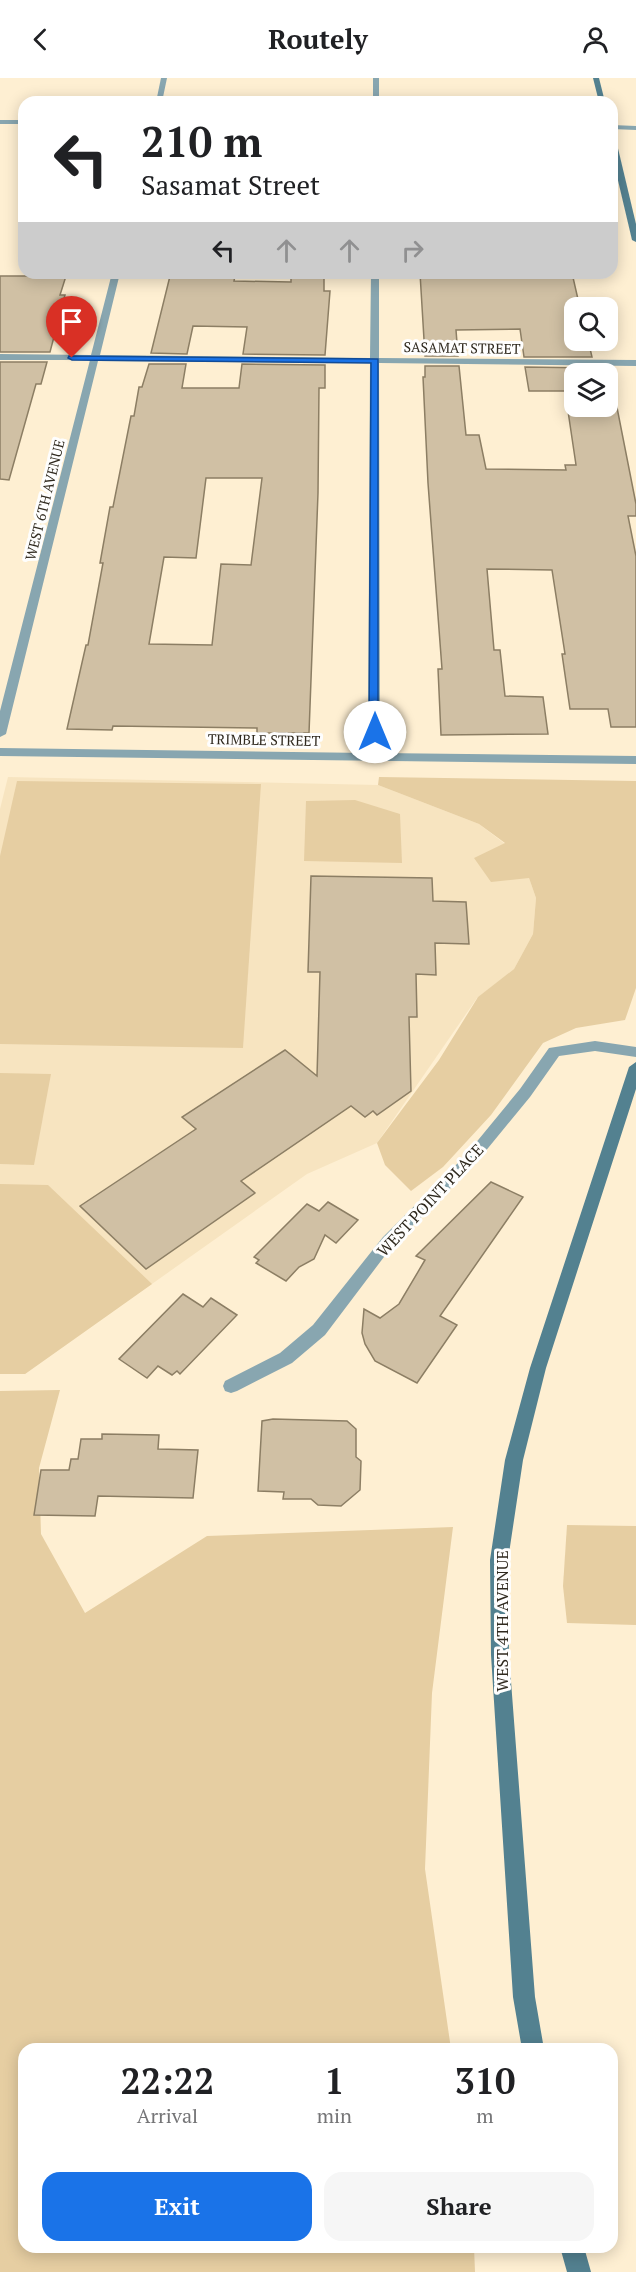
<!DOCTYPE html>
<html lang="en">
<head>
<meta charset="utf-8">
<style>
	:root { --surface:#fff; --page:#f6f6f6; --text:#202124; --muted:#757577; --accent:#1a73e8 }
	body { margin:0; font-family:"PT Serif",serif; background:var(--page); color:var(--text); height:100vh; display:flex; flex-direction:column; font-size:22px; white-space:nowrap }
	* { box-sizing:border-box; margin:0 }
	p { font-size:20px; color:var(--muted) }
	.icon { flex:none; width:33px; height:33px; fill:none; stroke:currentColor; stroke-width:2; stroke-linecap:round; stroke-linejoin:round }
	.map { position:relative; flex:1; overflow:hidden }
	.side { position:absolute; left:18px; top:1965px; width:600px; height:210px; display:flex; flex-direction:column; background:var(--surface); border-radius:18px; box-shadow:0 3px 15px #0003 }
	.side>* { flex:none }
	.guide { position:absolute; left:18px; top:18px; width:600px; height:183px; border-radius:18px; box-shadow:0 3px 15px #0003; background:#fff; color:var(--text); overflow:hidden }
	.controls { position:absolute; left:564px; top:219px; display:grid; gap:12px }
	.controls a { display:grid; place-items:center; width:54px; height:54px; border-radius:12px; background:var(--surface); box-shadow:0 3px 15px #0003; font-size:30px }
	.pin { position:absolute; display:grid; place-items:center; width:51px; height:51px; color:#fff; margin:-62px -26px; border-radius:50% 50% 50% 0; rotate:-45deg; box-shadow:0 0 6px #0007 }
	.pin .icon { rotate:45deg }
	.me { position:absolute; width:66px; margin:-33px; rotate:0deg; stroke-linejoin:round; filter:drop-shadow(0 0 4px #0008) }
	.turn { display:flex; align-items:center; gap:21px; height:126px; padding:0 24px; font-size:27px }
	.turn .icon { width:78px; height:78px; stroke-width:2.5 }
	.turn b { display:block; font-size:42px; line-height:51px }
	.lanes { display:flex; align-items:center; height:57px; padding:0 24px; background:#0003; justify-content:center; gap:30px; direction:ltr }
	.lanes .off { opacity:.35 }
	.eta { display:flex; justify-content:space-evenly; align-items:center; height:102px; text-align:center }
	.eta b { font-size:36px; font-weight:700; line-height:42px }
	.primary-button { display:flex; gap:12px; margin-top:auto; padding:12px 24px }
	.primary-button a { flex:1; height:69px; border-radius:18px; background:var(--accent); color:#fff; font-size:24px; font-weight:700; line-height:69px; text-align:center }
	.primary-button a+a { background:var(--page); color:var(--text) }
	header { display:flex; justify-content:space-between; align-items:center; height:78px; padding:0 24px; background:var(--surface); font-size:27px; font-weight:700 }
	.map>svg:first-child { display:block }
	.built { fill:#f7e4c0 }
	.green { fill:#e6cea2 }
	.building { fill:#d0c0a4; stroke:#8c7e64; stroke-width:1.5; fill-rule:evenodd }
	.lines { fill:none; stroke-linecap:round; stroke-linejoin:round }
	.street { fill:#88a6b0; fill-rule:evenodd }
	.secondary { fill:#538190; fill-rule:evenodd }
	.route { fill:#1a73e8; stroke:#114b97; stroke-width:1.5 }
	.labels { text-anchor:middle; stroke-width:6; stroke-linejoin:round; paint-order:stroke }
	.far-street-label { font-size:14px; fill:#2f291e; stroke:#fefefe }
	.street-label { font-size:16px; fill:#2f291e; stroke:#fefefe }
</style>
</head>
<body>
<header><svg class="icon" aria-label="back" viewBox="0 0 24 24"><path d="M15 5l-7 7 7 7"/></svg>Routely<svg class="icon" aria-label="person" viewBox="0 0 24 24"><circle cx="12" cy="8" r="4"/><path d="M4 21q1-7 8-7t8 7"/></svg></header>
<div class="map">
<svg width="636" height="2194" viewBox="0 0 636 2194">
	<rect width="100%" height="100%" fill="#feefd2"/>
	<path class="built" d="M8 699 378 707 479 746 505 766 529 800 536 820 533 856 514 891 477 920 377 1065 307 1096 25 1296H0V731Z"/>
	<g class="green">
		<path d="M379 699 636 703V910L625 942 576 950 543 965 491 1037 443 1089 411 1113 385 1087 377 1065 439 982 478 919 514 891 533 856 536 820 529 800 491 804 474 780 505 765 479 746 378 707Z"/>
		<path d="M17 703 261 706 243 970 0 966V778Z"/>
		<path d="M355 722 400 736 402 785 304 783 306 723Z"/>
		<path d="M0 995 51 996 34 1087 0 1086Z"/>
		<path d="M0 1106 48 1107 152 1206 25 1296H0Z"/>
		<path d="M60 1312 39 1390 41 1456 85 1535 207 1458 453 1449 432 1615 425 1791 451 1971H24V2169H474L475 2194H0V1313Z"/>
		<path d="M567 1447 636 1448V1547L567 1545 563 1508Z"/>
	</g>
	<g class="building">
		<path d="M420 195H464L465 199H517V195H572L580 230H574V262H588L592 279H524L520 251 456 252 458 278H425Z"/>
		<path d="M0 198H66L60 217H65L50 274H0Z"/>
		<path d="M170 198H235L234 203 291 204V198H324V213H330L325 277 243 276 247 249 193 248 187 276 151 275Z"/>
		<path d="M0 284H47L41 306H36L9 402 0 401Z"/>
		<path d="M149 286H186L182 310H239L242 286 325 287V310H319L318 415 309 655H257V650L113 648 112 652 67 651 86 567H88L103 485H100L110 429H113L131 338H134L139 309H142ZM206 400H262L251 487 221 486 212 567 149 566 164 479 196 480Z"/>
		<path d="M425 288H459L466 357H479L486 391 566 392 565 387H576L565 313H529L525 289 594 290 596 296H574V328H608V299H611L636 426V438H628L636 478V649H611L608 631H570L562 576H565L552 492 487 491 494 572H500L505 618 543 619 548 656 441 657 438 591H442L428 405 423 299H425Z"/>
		<path d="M311 798 432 800 433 823 466 824 469 866 435 865 436 897 416 896 417 939H409L411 1013 377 1037 373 1033 365 1039 351 1028 241 1103 255 1115 146 1191 80 1128 196 1051 182 1039 285 972 317 998 320 894H308Z"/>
		<path d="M491 1104 523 1119 440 1238 457 1247 417 1305 375 1283 365 1266 362 1255 364 1231 380 1240 399 1226 425 1182 416 1178Z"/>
		<path d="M328 1124 358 1142 336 1165 325 1157 314 1181 299 1189 286 1203 256 1185 259 1182 254 1179 307 1126 319 1133Z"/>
		<path d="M183 1216 203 1229 211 1220 237 1237 180 1296 177 1293 172 1297 158 1288 147 1300 119 1281Z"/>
		<path d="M273 1341 347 1343 356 1351V1379L361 1383 360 1412 341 1428 318 1427 311 1421H283L284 1414 258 1413 262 1343Z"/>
		<path d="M102 1356 159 1357 158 1371 198 1372 193 1420 98 1418 95 1438 34 1437 41 1392H69L71 1381H78L81 1361H102Z"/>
	</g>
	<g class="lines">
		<g class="street">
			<path d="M161 0H167L162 24H156Z"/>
			<rect x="373" y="0" width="6" height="24"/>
			<rect x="0" y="42" width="24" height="4"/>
			<path d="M612 47 636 48V52L612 51Z"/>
			<path d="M112 195H120L100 277 370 280 371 195H379V280L636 282V288L379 285 380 675 636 678V686L0 678V670L368 675 370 285 98 283 6 656 0 659V633L90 282H0V276L91 277Z"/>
			<path d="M595 963 636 969V979L595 973 559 978 530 1019 475 1086 393 1167 325 1257 292 1285 237 1313 231 1315 225 1313 223 1308 225 1303 280 1275 313 1247 383 1159 465 1078 520 1011 549 970Z"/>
		</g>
		<g class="secondary">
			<path d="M593 0H599L605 24H599Z"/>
			<path d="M612 60 616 62 636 146V164L632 162 612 77Z"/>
			<path d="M636 984V1011L546 1290 523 1382 508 1482 509 1577 535 1919 544 1971H522L513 1919 491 1577 490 1482 505 1382 530 1290 629 989Z"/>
			<path d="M560 2169H584L591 2194H567Z"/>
		</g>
	</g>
	<path class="route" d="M69 278 378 281V656H371L369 654 371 285 72 282 68 280Z"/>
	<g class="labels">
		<g class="far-street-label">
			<text transform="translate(462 270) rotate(1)" y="5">SASAMAT STREET</text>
			<text transform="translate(45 422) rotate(-76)" y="5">WEST 6TH AVENUE</text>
			<text transform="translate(264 662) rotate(1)" y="5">TRIMBLE STREET</text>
		</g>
		<g class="street-label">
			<text transform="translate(430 1122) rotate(-47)" y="6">WEST POINT PLACE</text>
			<text transform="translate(502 1543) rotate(-90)" y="6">WEST 4TH AVENUE</text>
		</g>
	</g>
</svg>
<div class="controls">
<a><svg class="icon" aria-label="search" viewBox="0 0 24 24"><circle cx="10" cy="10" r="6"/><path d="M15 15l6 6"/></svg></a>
<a><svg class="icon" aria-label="layers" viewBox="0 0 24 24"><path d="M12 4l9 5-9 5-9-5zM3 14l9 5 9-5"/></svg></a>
</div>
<div class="pin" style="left:72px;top:280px;background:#d93025"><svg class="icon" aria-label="arrive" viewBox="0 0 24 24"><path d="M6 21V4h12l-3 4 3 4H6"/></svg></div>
<svg class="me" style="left:375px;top:654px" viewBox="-20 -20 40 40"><circle r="19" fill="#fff"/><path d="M0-13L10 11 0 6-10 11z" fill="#1a73e8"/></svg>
<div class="guide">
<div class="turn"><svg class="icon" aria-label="left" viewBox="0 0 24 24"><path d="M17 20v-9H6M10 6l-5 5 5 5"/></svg><div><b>210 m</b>Sasamat Street</div></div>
<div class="lanes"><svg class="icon" aria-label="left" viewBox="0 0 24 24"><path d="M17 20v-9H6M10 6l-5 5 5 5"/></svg><svg class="icon off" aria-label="ahead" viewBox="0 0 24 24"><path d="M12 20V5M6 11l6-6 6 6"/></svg><svg class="icon off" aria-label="ahead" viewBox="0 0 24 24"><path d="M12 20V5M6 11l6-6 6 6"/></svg><svg class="icon off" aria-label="right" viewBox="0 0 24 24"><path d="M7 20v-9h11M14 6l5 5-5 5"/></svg></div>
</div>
<section class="side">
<div class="eta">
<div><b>22:22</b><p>Arrival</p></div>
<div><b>1</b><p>min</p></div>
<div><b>310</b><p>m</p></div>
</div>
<div class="primary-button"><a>Exit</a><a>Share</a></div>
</section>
</div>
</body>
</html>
